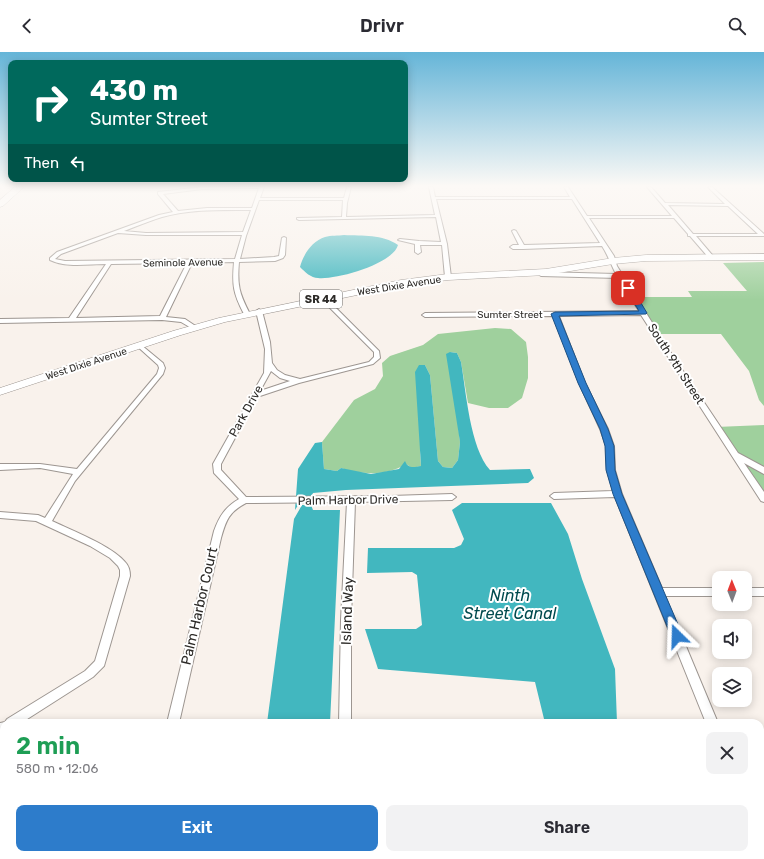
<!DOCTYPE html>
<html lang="en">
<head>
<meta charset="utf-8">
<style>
	:root { --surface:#fff; --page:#f2f2f3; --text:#2b2b33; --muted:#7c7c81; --accent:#2d7ccb }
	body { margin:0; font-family:Rubik,sans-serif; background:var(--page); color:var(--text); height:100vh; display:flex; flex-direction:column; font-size:15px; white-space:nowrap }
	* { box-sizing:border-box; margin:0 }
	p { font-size:13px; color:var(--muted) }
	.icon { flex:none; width:22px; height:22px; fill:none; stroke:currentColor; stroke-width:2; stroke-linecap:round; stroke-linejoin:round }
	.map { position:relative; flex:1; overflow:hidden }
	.details { position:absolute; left:0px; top:667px; width:764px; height:140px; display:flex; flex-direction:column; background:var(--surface); border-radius:12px 12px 0 0; box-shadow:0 2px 10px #0003 }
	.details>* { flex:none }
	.hud { position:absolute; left:8px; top:8px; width:400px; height:122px; border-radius:8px; box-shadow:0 2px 10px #0003; background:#00695c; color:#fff; overflow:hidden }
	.needle { width:26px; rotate:359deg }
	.tools { position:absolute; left:712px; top:519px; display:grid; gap:8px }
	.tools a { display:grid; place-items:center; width:40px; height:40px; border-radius:8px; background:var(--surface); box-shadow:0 2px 10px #0003; font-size:20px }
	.pin { position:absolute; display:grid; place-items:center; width:34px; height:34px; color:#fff; margin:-17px; border-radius:8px; box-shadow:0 2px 6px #0006 }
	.me { position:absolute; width:44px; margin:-22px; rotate:338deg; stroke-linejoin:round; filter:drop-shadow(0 0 3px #0008) }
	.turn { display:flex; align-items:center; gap:14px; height:84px; padding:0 16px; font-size:18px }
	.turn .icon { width:52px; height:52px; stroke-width:2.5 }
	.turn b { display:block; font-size:28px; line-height:34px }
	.then { display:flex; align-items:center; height:38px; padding:0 16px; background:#0003; gap:8px; font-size:15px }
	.round { display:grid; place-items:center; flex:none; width:42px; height:42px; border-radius:8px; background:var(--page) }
	.headline { display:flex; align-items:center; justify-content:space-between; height:68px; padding:0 16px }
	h1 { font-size:24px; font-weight:600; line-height:30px; color:#1e9e55 }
	.cta { display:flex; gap:8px; margin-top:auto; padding:8px 16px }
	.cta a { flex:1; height:46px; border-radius:8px; background:var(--accent); color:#fff; font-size:16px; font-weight:600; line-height:46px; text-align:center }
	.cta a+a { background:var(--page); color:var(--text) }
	header { display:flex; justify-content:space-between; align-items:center; height:52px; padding:0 16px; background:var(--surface); font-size:18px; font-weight:600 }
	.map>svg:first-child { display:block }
	.green { fill:#9fd09d }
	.water { fill:#42b7bf }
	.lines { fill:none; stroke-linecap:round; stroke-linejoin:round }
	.street-casing { stroke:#9d9691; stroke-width:2 }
	.primary-casing { stroke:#9d9691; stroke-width:1 }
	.highway-casing { stroke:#9d9691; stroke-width:1 }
	.street { fill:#fff; fill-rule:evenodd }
	.primary { fill:#fff; fill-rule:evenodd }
	.highway { fill:#fff; fill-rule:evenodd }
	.route { fill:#2d7ccb; stroke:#1d5184 }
	.labels { text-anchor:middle; stroke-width:4; stroke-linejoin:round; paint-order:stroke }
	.far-street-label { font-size:10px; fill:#2d2b28; stroke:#fff }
	.shield { fill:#fff; stroke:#6c6b68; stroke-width:1 }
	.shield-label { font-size:11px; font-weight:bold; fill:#2d2b28 }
	.street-label { font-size:12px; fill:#2d2b28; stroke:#fff }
	.near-street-label { font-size:14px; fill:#2d2b28; stroke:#fff }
	.near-water-label { font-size:16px; font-style:italic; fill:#004a4e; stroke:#fff }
</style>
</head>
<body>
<header><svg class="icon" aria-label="back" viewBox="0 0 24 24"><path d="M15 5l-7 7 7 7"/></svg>Drivr<svg class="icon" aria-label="search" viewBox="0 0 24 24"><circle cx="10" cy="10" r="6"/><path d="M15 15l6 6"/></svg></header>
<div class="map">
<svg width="764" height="807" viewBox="0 0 764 807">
	<rect width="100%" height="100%" fill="#f9f2ec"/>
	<g class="green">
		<path d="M764 210V354L759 348 749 319 721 282H658L634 245H692L688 239H747L723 211Z"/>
		<path d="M495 276 511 277 526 290 528 305V326L522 346 508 356H489L468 351 461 310 457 301 450 300 460 390 458 408 452 416 443 415 438 409 430 323 425 313 420 401 421 414 412 416 406 412C387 424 362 423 341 416L337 419 324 417 322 390 354 348 375 337 383 324 382 311 390 304 423 293 438 282Z"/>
		<path d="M764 373V445L716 375Z"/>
	</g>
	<g class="water">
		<path d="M344 183C363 184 382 182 398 193 393 212 336 228 318 226 311 226 305 220 300 215 303 203 312 189 325 185 331 183 338 184 344 183Z"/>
		<path d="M450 300 457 301 461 310C466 339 470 396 490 418L530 417 534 426 528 431 346 438 313 441 309 450H300L295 458 298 417 315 391 322 390 324 417 337 419 341 416 371 422 399 417 405 409C408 417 414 415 421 414L415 320 419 313H425L430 323 438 409 443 415 452 416 458 408 460 390 446 302Z"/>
		<path d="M462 451H551L568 482 582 527 615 617 617 671H545L535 630 378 617 365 577H416L422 573 417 523 412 520 367 521 368 496H454L461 493 464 487 452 458Z"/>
		<path d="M302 453H311L313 458H340L330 671H267L294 467Z"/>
		<path d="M118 803H667L668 807H111Z"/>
	</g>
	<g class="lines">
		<g class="street-casing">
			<g id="street">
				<path d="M202 135H264L260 146H344L347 135H351L347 151 346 165 435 163 429 135H433L435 145H570L564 135H568L587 164H672L647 135H651L665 151 725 152 708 135H712L764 182V184H696L713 204V206H709L690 184H688V182L674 166H589L614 204 617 214 669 298 738 401 764 415V422L744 411 764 440V450L761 449 641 263 559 264 585 331 608 377 614 394 615 418 622 442 662 536H719V544H665L718 671H706L615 445 554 447 550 444 554 441 613 439 607 418 606 394 600 377 579 331 553 264 425 265 422 263 425 261 639 259 618 226 541 224 538 222 541 220 616 222C611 213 608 203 602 194L523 197H513L510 195 513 193H519L512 179 514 178 516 179 524 193 600 191 572 147H436L447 192 451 225 448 227 445 225 442 193H420L421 200 418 202 415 200V192L398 188 400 187 419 189 441 190 436 165 299 168 297 167V166L342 165 343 148H259L246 184 240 207 274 205 279 204 282 186 284 185 286 186 285 203 283 206 275 209 239 210C237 233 239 241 250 262L249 263 247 264 244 262C233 241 232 233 234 210L192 211 166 265 185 267 197 275V277H193L181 270 162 268 0 271V267L69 266 106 212C88 212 66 216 50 208V206L57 200 159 163 173 160 158 142V140ZM259 136 252 156H207L178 159 163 142 202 137ZM668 153 728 154 758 182H693ZM251 158 243 180 146 181 124 179C137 174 149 169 162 165 190 157 222 158 251 158ZM118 181 146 183H242L235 207 65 209 55 207 61 202ZM187 211 160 264 76 266 111 212Z"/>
				<path d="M323 244 325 245 379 299 380 306 373 312 299 331 257 345 221 412V418L246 445 391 444 452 442 456 445 452 448 355 450 351 568V671H339L341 568 347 450 246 451C229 460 226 468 221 486L179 671H167L214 479C219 465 225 455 239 447L214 421 213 412 264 321 265 297 256 259 259 257 262 259 270 290 272 311 277 318 285 323 300 327 369 310 374 305V300L321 247V245ZM271 319 280 326 290 329 260 339Z"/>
				<path d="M140 292 163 311 165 316 163 322 75 429 52 469C71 478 112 494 125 510 129 514 130 519 130 524L104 614 93 625 21 671H4V682L0 683V671L5 670 7 667 85 619 95 609 120 524V518L118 514 110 506 90 494 36 469 0 466V460L38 463 45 466 73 422 40 416 0 418V412H40L77 417 157 322 159 316 158 313 138 295 137 294Z"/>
				<rect x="745" y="536" width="19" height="8"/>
				<path d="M760 781 764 783V805L760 803Z"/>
			</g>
		</g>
		<g class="primary-casing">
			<path id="primary" d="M764 202V208L646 209 613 212 546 223 448 228 401 234 225 270 181 283 0 343V336L173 279 219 266 401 228 448 222 546 217 613 206 646 203Z"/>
		</g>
		<g class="highway-casing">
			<path id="highway" d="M15 135H24L3 154 0 155V148Z"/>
		</g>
		<use href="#street" class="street"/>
		<use href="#primary" class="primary"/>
		<use href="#highway" class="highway"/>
	</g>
	<linearGradient id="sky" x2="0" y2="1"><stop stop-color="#65b5d8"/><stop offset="0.54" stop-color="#fcf9f6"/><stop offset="1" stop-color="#fcf9f6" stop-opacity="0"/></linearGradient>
	<rect width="764" height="248" fill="url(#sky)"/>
	<path class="route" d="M628 234 632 236 647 261 646 262 559 264 586 331 608 377 614 394 615 418 622 442 683 584 681 587 677 589 673 587 671 584 613 442 606 418 605 394 600 377 578 331 551 262 555 260 639 259 625 236Z"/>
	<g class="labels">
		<g class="far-street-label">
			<text transform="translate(183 210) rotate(-1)" y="4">Seminole Avenue</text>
			<text transform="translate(399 233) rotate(-9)" y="4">West Dixie Avenue</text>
			<text x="510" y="266">Sumter Street</text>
			<text transform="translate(86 311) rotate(-18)" y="4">West Dixie Avenue</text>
		</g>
		<rect class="shield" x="300" y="238" width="42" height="18" rx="3"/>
		<g class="shield-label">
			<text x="321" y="251">SR 44</text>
		</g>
		<g class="street-label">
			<text transform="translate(676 312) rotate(57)" y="4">South 9th Street</text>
			<text transform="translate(246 359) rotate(-61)" y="4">Park Drive</text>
			<text transform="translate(348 448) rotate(-1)" y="4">Palm Harbor Drive</text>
		</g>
		<g class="near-street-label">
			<text transform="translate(199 554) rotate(-77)" y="5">Palm Harbor Court</text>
			<text transform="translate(347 559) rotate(-88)" y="5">Island Way</text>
		</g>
		<g class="near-water-label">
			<text x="510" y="549">Ninth<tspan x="510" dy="18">Street Canal</tspan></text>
		</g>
	</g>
</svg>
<div class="tools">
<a><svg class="needle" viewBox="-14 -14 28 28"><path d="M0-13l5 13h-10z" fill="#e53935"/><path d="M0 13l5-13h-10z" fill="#7c7c81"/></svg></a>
<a><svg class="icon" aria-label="sound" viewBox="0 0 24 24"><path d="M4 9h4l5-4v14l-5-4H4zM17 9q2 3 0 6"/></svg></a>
<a><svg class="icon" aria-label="layers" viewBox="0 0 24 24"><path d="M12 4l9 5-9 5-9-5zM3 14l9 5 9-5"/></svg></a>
</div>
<div class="pin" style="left:628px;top:236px;background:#d93025"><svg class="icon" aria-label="arrive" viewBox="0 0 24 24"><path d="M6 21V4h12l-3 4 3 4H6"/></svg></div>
<svg class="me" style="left:677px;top:584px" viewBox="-20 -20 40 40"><path d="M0-17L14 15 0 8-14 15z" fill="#2d7ccb" stroke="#fff" stroke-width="4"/></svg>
<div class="hud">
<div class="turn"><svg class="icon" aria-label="right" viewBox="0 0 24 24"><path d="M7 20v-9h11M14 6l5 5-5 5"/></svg><div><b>430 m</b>Sumter Street</div></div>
<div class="then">Then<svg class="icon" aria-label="left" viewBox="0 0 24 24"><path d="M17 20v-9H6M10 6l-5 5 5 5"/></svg></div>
</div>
<section class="details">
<div class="headline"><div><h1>2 min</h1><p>580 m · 12:06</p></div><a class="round"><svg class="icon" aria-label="close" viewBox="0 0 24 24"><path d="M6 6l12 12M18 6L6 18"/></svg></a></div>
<div class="cta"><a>Exit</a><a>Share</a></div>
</section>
</div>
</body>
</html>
